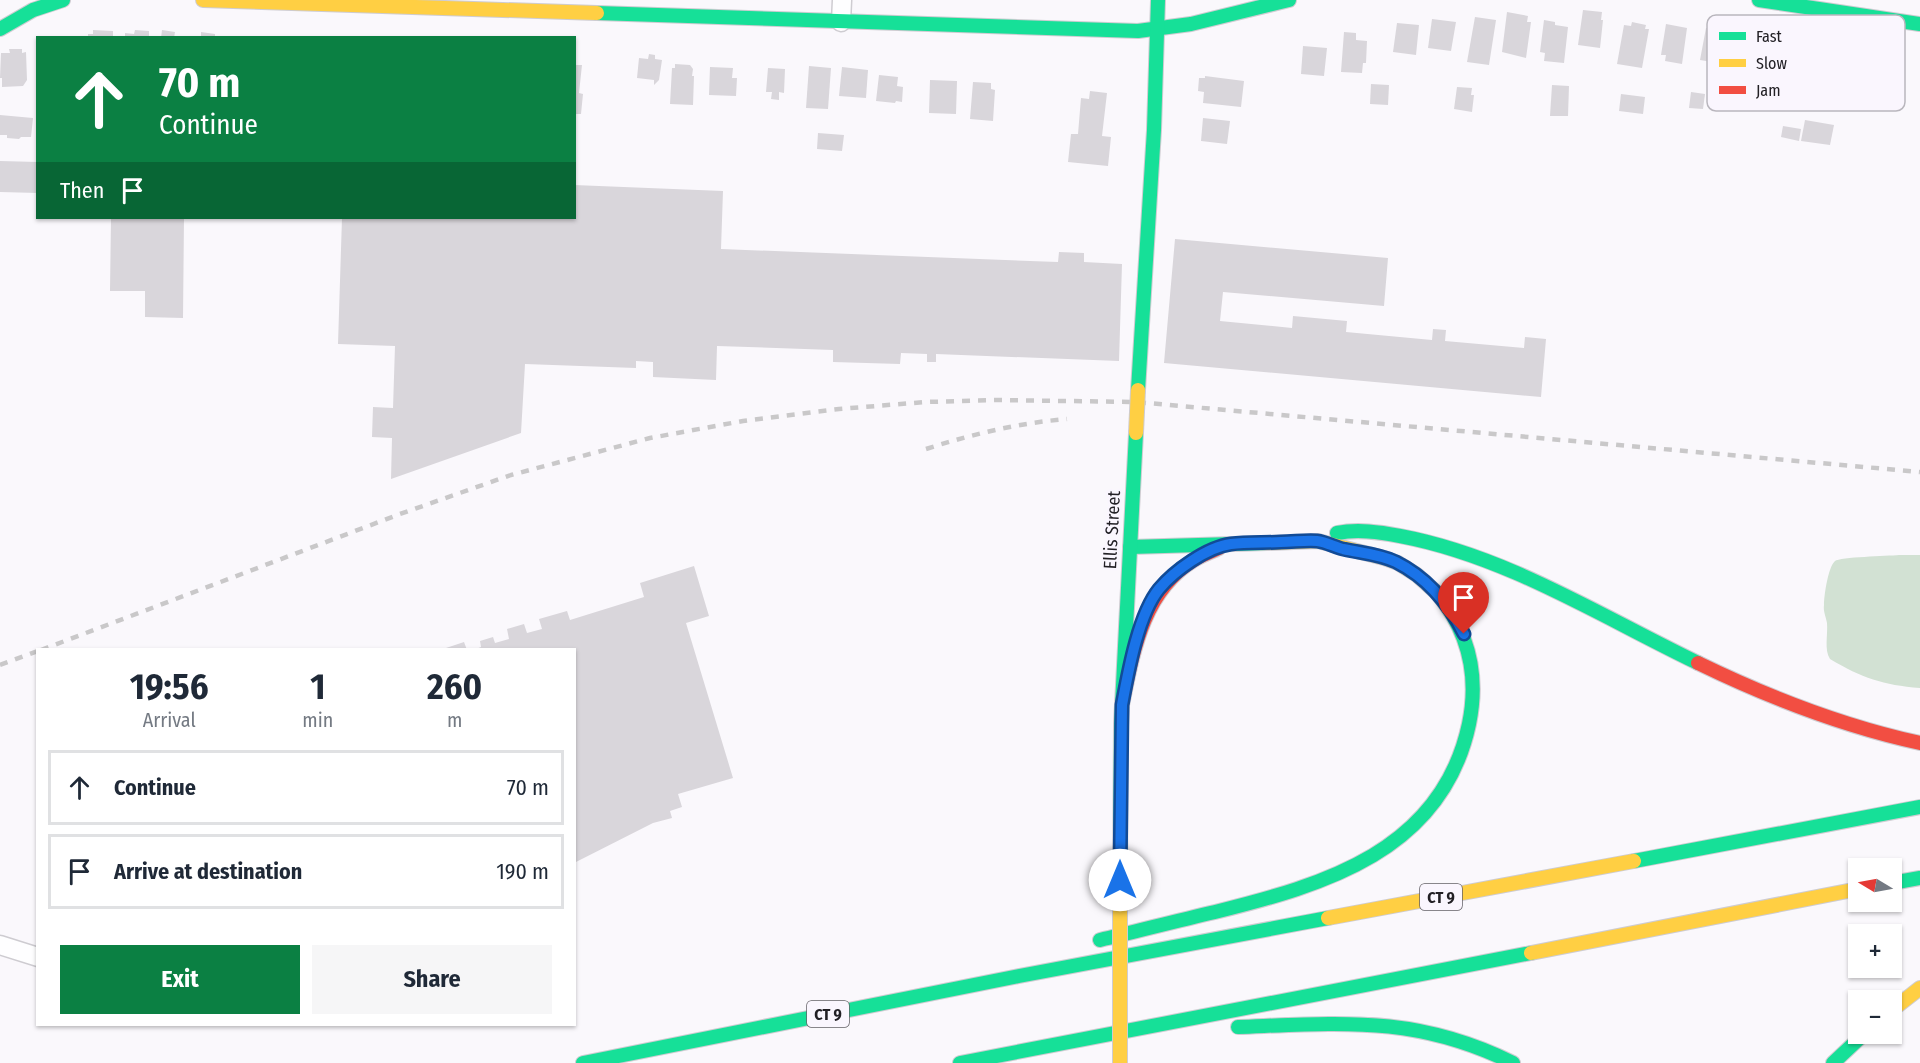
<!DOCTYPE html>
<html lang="en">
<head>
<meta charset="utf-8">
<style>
	:root { --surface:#fff; --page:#f6f6f7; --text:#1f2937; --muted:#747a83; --line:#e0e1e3; --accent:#0b8043 }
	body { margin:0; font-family:"Fira Sans Condensed",sans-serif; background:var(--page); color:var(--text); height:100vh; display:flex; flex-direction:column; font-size:22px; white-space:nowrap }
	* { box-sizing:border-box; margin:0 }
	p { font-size:20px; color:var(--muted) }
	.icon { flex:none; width:33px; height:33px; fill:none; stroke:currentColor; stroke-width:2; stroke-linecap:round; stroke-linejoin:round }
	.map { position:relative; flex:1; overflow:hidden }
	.sheet { position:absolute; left:36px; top:648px; width:540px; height:378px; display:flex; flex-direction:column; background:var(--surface); border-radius:0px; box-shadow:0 2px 4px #0004 }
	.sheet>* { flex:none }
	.hud { position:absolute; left:36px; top:36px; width:540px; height:183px; border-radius:0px; box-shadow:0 2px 4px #0004; background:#0b8043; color:#fff; overflow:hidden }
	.needle { width:39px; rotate:280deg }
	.fabs { position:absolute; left:1848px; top:858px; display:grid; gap:12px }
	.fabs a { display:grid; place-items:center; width:54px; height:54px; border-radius:0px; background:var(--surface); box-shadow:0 2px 4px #0004; font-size:30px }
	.pin { position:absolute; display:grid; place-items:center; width:51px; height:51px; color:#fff; margin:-62px -26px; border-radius:50% 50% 50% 0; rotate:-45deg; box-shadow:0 0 6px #0007 }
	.pin .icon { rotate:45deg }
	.me { position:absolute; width:66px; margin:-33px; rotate:0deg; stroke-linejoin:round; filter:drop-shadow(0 0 4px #0008) }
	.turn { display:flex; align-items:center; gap:21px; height:126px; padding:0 24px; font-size:27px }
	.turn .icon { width:78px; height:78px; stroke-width:2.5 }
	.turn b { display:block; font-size:42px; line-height:51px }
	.then { display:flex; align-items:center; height:57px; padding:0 24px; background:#0003; gap:12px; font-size:22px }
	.eta { display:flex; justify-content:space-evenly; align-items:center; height:102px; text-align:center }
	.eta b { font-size:36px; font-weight:700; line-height:42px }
	.action { display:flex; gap:12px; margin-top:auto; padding:12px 24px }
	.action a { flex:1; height:69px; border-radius:0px; background:var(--accent); color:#fff; font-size:24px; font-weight:700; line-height:69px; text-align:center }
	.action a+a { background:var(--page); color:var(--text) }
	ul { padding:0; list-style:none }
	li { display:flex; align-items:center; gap:18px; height:75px; margin:0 12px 9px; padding:0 12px; border:3px solid var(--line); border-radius:0px }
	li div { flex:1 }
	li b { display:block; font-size:22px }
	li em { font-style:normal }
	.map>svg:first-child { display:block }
	.green { fill:#d2e1d3 }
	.building { fill:#d9d6db }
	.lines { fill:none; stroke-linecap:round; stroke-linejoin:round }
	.street-casing { stroke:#ceccd1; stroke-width:21 }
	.fast-casing { stroke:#ceccd1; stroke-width:16 }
	.slow-casing { stroke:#ceccd1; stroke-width:16 }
	.jam-casing { stroke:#ceccd1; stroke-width:16 }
	.street { stroke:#fefeff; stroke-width:18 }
	.fast { stroke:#16e098; stroke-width:14 }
	.slow { stroke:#ffcf43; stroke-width:14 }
	.jam { stroke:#f24e42; stroke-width:14 }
	.rail { stroke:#c9c8c9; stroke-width:4.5; stroke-dasharray:8 8; stroke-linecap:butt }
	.slow-bridge-casing { stroke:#ceccd1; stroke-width:16; stroke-linecap:butt }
	.slow-bridge { stroke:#ffcf43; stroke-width:14 }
	.route-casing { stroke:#114b97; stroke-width:15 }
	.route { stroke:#1a73e8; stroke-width:10 }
	.labels { text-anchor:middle; stroke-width:5; stroke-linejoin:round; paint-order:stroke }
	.shield { fill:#faf6fe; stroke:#636066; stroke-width:1.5 }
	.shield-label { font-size:16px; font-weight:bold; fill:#222025 }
	.street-label { font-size:18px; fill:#222025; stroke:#faf6fe }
	.key { fill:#faf6fe; stroke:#b9b6bd; stroke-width:1.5 }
	.key-label { font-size:16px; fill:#222025 }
</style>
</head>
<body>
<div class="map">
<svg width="1920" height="1063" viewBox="0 0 1920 1063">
	<rect width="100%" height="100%" fill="#faf8fc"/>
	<path class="green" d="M1899 555H1920V688C1883 685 1862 678 1830 659 1824 650 1828 635 1827 623 1826 617 1823 611 1824 605 1824 596 1828 567 1835 561 1840 557 1887 556 1899 555Z"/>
	<g class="building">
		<path d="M1583 10 1602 12 1601 20H1603L1600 48 1578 45Z"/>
		<path d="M1507 12 1528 16 1527 22H1531L1526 58 1502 52Z"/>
		<path d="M1475 17 1496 20 1489 65 1467 62Z"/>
		<path d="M1432 19 1456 22 1451 51 1428 48Z"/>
		<path d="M1544 20 1555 22V25L1568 27 1564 63 1544 61 1545 53 1540 52Z"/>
		<path d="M1632 22 1646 25 1645 29H1649L1642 68 1617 64 1624 25 1631 26Z"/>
		<path d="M1397 23 1419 25 1416 55 1393 52Z"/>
		<path d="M1666 24 1687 28 1682 64 1665 61 1666 55H1661Z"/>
		<path d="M1706 28 1720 30 1719 36 1722 37 1718 63 1700 60Z"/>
		<path d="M93 30 113 31V38H88V34H93Z"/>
		<path d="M135 30 149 31V38H125V33L134 34Z"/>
		<path d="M162 30 175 32 174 38H161Z"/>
		<path d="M201 32 215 34V38H201Z"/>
		<path d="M1344 32 1356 33V40L1367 41 1366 63H1363L1362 73 1341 72Z"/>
		<path d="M1303 46 1327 48 1324 76 1301 74Z"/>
		<path d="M9 49H22V53L26 52 27 80 23 86 2 87V78H0L1 53H10Z"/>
		<path d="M649 54 655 55V59L662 60 659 80 654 85V80L637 78 639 58 648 59Z"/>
		<path d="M675 64 690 65 693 69 692 76H694L693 105 670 104 672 68H675Z"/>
		<path d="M574 65H582L579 93 583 94 581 114H574Z"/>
		<path d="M809 66 831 68 828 109 806 108Z"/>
		<path d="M710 67 733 68 732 78H737L736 96 709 95Z"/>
		<path d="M842 67 868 70 866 98 839 96Z"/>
		<path d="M768 68 785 69 784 93 779 92V100L771 99 772 92H766Z"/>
		<path d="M879 75 898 77 897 86 903 87 902 102 896 101 895 103 876 101Z"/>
		<path d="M1205 76 1244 81 1241 107 1203 103 1204 92 1198 91 1199 78H1205Z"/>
		<path d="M930 80 957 81 956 114 929 113Z"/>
		<path d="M973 82 991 83V89L995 90 993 121 970 119Z"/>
		<path d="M1371 84 1389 85 1388 105 1370 104Z"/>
		<path d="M1552 85 1569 86 1568 116H1550Z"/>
		<path d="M1457 87 1472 88 1471 95H1474L1472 112 1454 109Z"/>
		<path d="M1090 91 1107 93 1102 136 1111 137 1108 166 1068 162 1071 134H1078L1081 98 1089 99Z"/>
		<path d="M1691 92 1705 94 1703 109 1689 108Z"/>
		<path d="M1621 94 1645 97 1643 114 1619 111Z"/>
		<path d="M0 115 33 118 31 137H21L19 139 7 138V135H0Z"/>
		<path d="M1203 118 1230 121 1227 144 1201 141Z"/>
		<path d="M1805 120 1834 125 1830 145 1801 141Z"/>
		<path d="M1783 126 1801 129 1799 141 1781 137Z"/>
		<path d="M818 133 844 135 842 151 817 149Z"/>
		<path d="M0 161 38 162V193L0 192Z"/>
		<path d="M574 185 723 191 721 249 1058 262 1059 252 1084 253V262L1122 264 1119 361 936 354V362H927V354L901 353 900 364 833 362V350L717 346 716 380 653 377V362L636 361V368L525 364 521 433 391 479 392 438 372 437 373 407 393 408 395 346 338 344 342 218H574Z"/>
		<path d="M111 218H184L183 318 145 317V291H110Z"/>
		<path d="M1175 239 1388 258 1384 306 1223 292 1220 321 1292 328 1293 316 1347 321 1346 332 1432 340 1433 329 1446 330 1445 341 1524 348 1525 337 1546 339 1541 397 1164 363Z"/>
		<path d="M694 566 709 616 686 623 733 778 678 794 682 807 670 811 672 818 653 823 574 863V650L476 649 481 647 480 641 493 637 495 643 509 639 507 629 524 624 527 633 542 629 539 619 567 611 570 620 644 597 640 583Z"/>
		<path d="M464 642 467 650H443V649Z"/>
	</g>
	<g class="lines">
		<g class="street-casing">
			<g id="street">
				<path d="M841 22 842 0"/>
				<path d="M0 945 38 957"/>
			</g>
		</g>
		<g class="fast-casing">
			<g id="fast">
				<path d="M1759 0 1920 24"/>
				<path d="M597 13 1138 31 1191 24 1289 0"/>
				<path d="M0 29 33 10 63 0"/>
				<path d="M1138 390 1154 130 1158 0"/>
				<path d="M1337 533C1358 529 1379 532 1400 536 1507 556 1602 617 1698 663"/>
				<path d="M1130 547 1267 543"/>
				<path d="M1634 861 1920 807"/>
				<path d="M1120 880 1121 724 1136 433"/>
				<path d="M1892 883 1920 878"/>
				<path d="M1100 940C1138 931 1176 921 1215 912 1324 885 1442 851 1469 724 1479 676 1469 632 1437 593"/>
				<path d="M1238 1027C1342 1023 1416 1015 1513 1063"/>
				<path d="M583 1063 1019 976 1328 918"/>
				<path d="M960 1063 1531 953"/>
				<path d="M1833 1063 1864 1034"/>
			</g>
		</g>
		<g class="slow-casing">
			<g id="slow">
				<path d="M203 0 597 13"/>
				<path d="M1267 543 1318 541 1384 558 1398 563 1417 575 1437 593"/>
				<path d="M1328 918 1634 861"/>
				<path d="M1531 953 1858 889"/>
				<path d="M1892 1010 1920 988"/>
			</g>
		</g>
		<g class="jam-casing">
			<g id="jam">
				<path d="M1698 663C1770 698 1842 726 1920 743"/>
				<path d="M1122 705C1133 651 1143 591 1194 560 1202 555 1211 552 1219 548"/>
			</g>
		</g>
		<use href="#street" class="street"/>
		<use href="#fast" class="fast"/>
		<use href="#slow" class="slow"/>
		<use href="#jam" class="jam"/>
		<g class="rail">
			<path d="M926 449C973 434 1018 423 1067 419"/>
			<path d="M41 650 400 514 511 475 650 438 743 421 839 409 925 402 995 400 1136 402 1920 472"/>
			<path d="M0 665 38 651"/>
		</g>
		<g class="slow-bridge-casing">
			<g id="slow-bridge">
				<path d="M1136 433 1138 390"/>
				<path d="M1120 880V1063"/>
			</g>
		</g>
		<use href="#slow-bridge" class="slow-bridge"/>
	</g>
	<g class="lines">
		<g class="route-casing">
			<path id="route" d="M1120 880 1122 705C1128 673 1138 615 1159 589 1174 571 1207 547 1231 544 1247 542 1265 543 1281 542 1293 542 1306 540 1317 541 1326 542 1335 547 1343 549 1361 553 1379 554 1396 562 1426 577 1449 604 1464 634"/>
		</g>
		<use href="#route" class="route"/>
	</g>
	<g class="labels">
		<g class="shield">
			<rect x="1420" y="884" width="42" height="26" rx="4.5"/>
			<rect x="807" y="1001" width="42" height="26" rx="4.5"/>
		</g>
		<g class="shield-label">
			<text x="1441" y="903">CT 9</text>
			<text x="828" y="1020">CT 9</text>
		</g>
		<g class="street-label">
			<text transform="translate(1112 530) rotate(-87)" y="6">Ellis Street</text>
		</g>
	</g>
	<rect x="1707" y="15" width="198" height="96" rx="9" class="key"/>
	<rect x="1719" y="32" width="27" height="8" fill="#16e098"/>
	<rect x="1719" y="59" width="27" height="8" fill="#ffcf43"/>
	<rect x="1719" y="86" width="27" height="8" fill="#f24e42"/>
	<g class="key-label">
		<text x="1756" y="42">Fast</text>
		<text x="1756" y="69">Slow</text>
		<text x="1756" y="96">Jam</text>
	</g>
</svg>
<div class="fabs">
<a><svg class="needle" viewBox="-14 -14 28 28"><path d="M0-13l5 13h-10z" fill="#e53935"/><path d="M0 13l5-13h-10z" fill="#747a83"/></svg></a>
<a>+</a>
<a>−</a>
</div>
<div class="pin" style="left:1464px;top:634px;background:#d93025"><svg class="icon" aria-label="arrive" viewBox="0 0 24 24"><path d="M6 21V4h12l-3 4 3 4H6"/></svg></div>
<svg class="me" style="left:1120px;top:880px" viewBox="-20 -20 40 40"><circle r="19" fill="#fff"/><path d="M0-13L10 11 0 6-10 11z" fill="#1a73e8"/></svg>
<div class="hud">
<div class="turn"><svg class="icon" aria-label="ahead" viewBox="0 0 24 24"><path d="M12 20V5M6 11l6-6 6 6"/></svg><div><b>70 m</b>Continue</div></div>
<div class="then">Then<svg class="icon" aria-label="arrive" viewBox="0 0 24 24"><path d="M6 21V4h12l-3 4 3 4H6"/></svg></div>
</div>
<section class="sheet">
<div class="eta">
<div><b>19:56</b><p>Arrival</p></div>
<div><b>1</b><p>min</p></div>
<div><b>260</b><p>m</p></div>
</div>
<ul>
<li><svg class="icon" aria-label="ahead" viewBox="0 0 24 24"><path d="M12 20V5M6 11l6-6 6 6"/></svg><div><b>Continue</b></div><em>70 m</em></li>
<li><svg class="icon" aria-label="arrive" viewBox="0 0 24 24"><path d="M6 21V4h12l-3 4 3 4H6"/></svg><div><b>Arrive at destination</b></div><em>190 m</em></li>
</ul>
<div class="action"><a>Exit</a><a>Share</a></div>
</section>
</div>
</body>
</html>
